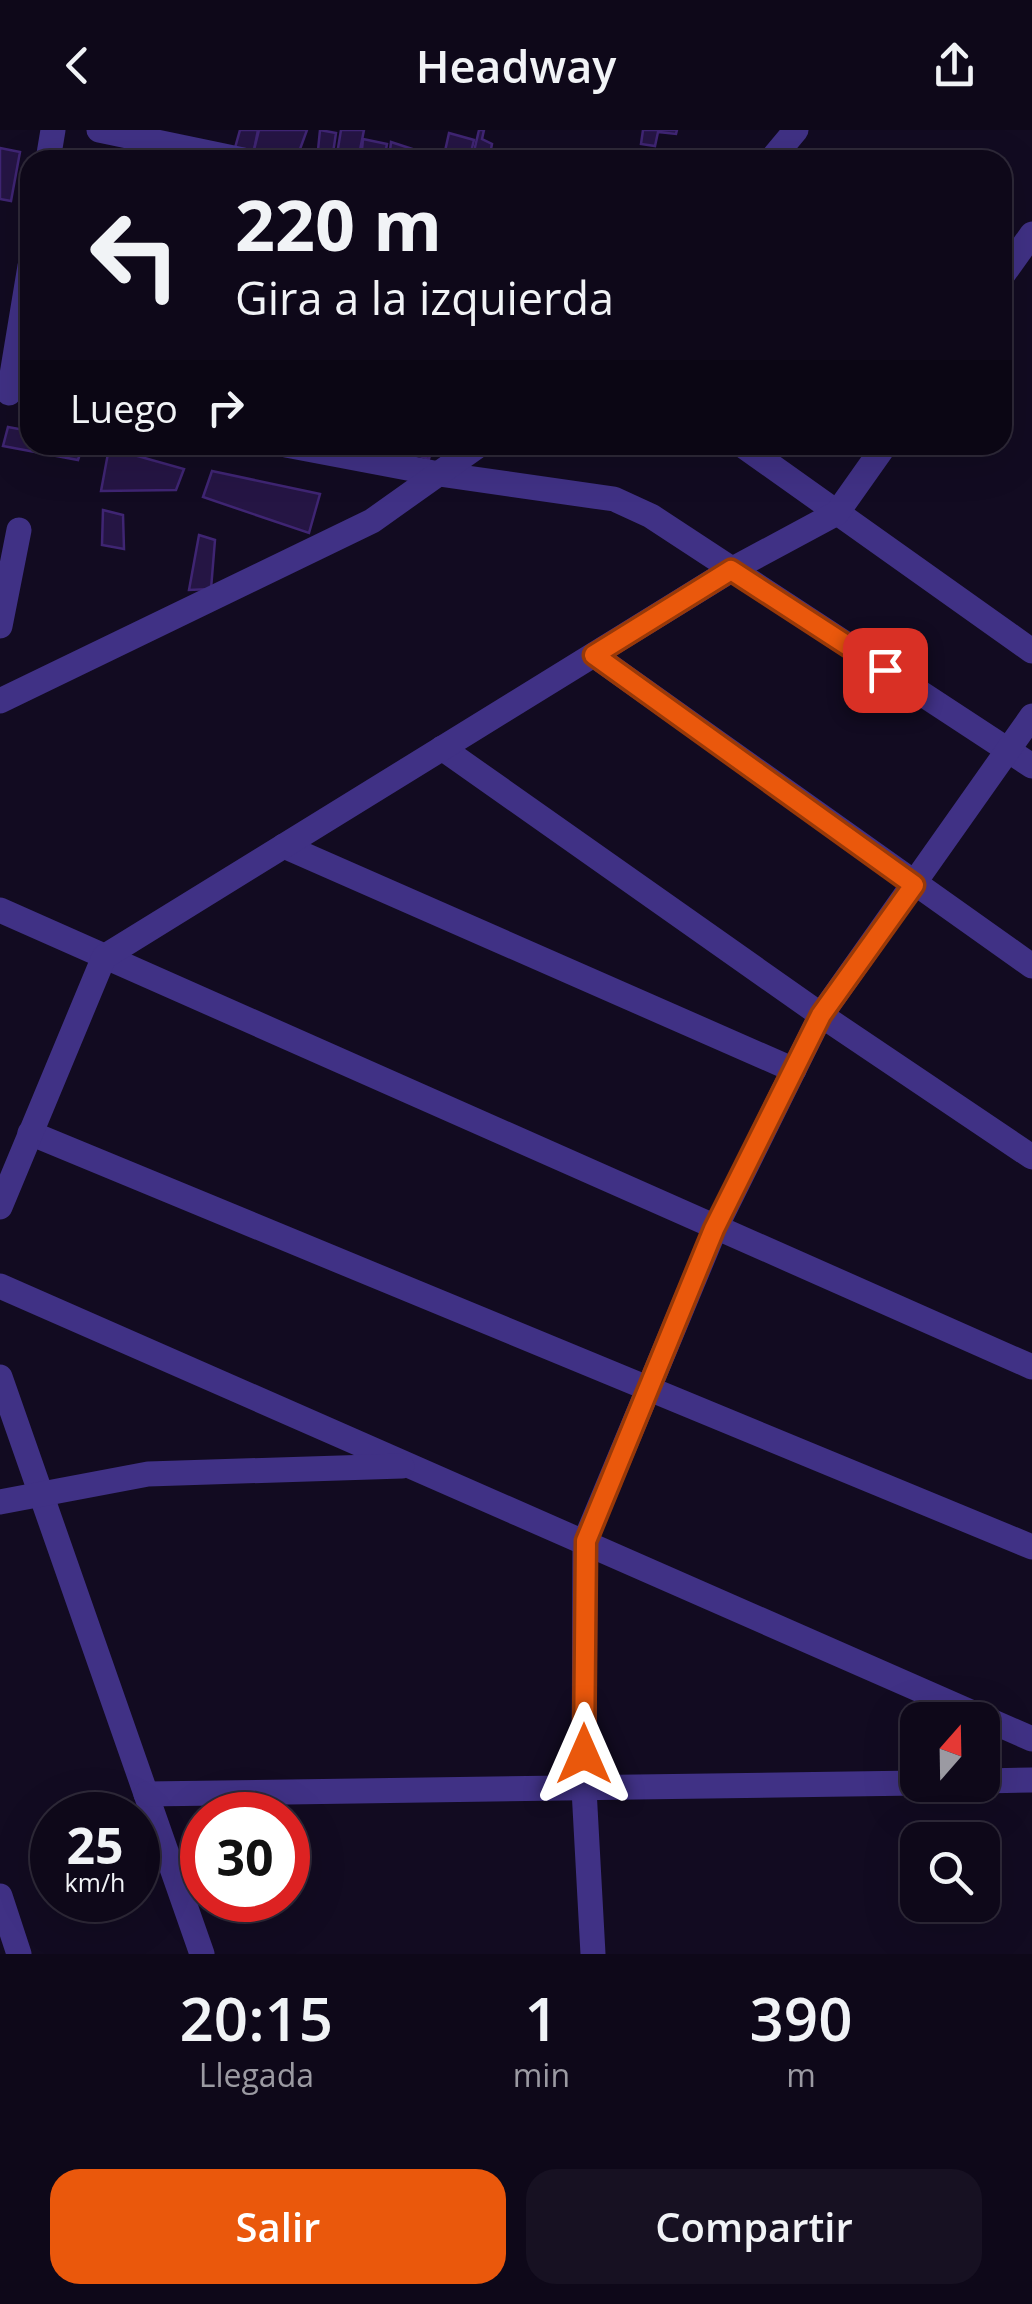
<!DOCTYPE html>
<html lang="es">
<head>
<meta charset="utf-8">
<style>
	:root { --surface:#0e0819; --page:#171122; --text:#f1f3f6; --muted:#9b9aa2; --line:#2e2938; --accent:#ea580c }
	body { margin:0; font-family:"Open Sans",sans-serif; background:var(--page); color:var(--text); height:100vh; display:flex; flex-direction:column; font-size:38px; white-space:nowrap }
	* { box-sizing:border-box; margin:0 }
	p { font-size:32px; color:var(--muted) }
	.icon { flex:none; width:55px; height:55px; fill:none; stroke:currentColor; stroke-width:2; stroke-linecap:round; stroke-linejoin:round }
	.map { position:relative; height:1824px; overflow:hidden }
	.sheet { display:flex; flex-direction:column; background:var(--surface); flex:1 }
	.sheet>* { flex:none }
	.banner { position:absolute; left:20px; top:20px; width:992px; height:305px; border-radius:30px; box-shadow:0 10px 40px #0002,0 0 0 2px var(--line); background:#0e0819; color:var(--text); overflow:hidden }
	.needle { width:65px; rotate:20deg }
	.tools { position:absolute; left:900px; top:1572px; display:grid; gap:20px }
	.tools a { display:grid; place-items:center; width:100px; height:100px; border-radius:20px; background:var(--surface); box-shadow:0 10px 40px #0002,0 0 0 2px var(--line); font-size:50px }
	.speed { position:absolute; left:30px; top:1662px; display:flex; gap:20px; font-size:50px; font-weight:700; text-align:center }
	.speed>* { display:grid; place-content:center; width:130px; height:130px; border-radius:50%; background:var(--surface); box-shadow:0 10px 40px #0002,0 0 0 2px var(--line); line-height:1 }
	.speed small { font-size:25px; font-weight:400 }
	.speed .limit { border:15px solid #d22; background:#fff; color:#111 }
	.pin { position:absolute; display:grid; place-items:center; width:85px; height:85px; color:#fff; margin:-42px; border-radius:20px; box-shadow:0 5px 15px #0006 }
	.me { position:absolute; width:110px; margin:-55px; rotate:0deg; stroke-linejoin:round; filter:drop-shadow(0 0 8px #0008) }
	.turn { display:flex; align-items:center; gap:35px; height:210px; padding:0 50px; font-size:45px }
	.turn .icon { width:130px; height:130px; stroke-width:2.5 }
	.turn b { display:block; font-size:70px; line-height:85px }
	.then { display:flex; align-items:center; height:95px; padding:0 50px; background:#0003; gap:20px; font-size:38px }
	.eta { display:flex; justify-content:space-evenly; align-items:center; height:170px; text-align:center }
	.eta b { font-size:60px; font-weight:600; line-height:70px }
	.action { display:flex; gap:20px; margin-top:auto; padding:20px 50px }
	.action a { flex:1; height:115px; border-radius:30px; background:var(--accent); color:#fff; font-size:40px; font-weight:600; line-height:115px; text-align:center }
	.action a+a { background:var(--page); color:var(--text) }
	header { display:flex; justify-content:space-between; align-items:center; height:130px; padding:0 50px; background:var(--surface); font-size:45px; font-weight:600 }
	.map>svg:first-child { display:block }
	.building { fill:#251544; stroke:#3f2573; stroke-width:2.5 }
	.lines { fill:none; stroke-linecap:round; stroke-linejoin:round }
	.street { stroke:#403185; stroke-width:25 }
	.route-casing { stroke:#983908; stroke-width:25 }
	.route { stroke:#ea580c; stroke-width:18 }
</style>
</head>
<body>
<header><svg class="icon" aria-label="back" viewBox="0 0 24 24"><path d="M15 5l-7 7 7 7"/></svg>Headway<svg class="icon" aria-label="share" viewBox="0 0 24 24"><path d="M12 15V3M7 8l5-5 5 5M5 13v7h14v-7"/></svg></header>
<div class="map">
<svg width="1032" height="1824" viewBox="0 0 1032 1824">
	<rect width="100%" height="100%" fill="#120b21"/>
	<g class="building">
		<path d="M240 0H258L254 20 235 18Z"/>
		<path d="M259 0H307L296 30 254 20Z"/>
		<path d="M320 0 336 3 332 30H317Z"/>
		<path d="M341 0H364L358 30H336Z"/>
		<path d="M479 0H484L482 9 492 14 490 24 496 30H472Z"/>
		<path d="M643 0H677L676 4 658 2 655 16 641 14Z"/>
		<path d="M449 3 474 10 469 30H443Z"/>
		<path d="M363 9 387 14 384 30H361Z"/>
		<path d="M391 12 440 28 439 30H389Z"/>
		<path d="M0 18 20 22 11 71 0 69Z"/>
		<path d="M8 297 30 301V315H83L78 330 3 316Z"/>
		<path d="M384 315H433L429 329Z"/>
		<path d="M109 318 184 339 176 360 101 361Z"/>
		<path d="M212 341 320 364 309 403 203 367Z"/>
		<path d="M103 380 123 385 124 419 102 415Z"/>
		<path d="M199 405 215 410 211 459 189 460Z"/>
	</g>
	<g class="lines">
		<g class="street">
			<path d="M99 0 243 30"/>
			<path d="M48 30 53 0"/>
			<path d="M771 30 796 0"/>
			<path d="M1002 146 1032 104"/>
			<path d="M9 263 30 136"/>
			<path d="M286 315 439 344 614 369 651 386 1032 636"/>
			<path d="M742 315 1032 521"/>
			<path d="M0 496 19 400"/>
			<path d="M594 525 1032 836"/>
			<path d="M0 571 372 391 479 315"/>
			<path d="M442 618 821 885 1032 1027"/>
			<path d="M284 716 794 940"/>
			<path d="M0 780 1032 1237"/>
			<path d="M30 1003 1032 1417"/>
			<path d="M0 1077 104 827 731 440 837 383 885 315"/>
			<path d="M0 1156 1032 1609"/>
			<path d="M0 1247 202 1824"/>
			<path d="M0 1372 148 1344 402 1336"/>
			<path d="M982 1651 1032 1650"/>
			<path d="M146 1664 918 1653"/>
			<path d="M0 1766 19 1824"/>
			<path d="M593 1824 584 1659 585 1411 715 1099 821 885 1032 586"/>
		</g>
	</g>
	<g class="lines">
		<g class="route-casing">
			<path id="route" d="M584 1624 586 1411 714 1099 821 885 914 755 594 525 731 440 885 540"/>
		</g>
		<use href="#route" class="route"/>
	</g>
</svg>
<div class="tools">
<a><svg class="needle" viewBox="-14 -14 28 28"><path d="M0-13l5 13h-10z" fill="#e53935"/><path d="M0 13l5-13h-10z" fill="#9b9aa2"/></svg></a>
<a><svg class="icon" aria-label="search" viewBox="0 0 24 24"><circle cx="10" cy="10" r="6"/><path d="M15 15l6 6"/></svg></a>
</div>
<div class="speed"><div>25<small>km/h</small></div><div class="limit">30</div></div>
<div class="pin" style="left:885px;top:540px;background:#d93025"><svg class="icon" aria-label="arrive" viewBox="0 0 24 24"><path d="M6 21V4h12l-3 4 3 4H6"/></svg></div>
<svg class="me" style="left:584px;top:1624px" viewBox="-20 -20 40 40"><path d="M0-17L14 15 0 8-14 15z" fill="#ea580c" stroke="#fff" stroke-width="4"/></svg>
<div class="banner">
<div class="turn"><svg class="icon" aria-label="left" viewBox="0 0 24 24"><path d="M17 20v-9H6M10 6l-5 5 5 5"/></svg><div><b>220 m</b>Gira a la izquierda</div></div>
<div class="then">Luego<svg class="icon" aria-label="right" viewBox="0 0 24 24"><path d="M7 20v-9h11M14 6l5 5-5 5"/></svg></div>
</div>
</div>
<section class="sheet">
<div class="eta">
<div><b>20:15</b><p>Llegada</p></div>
<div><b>1</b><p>min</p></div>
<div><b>390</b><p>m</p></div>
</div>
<div class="action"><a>Salir</a><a>Compartir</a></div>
</section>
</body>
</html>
